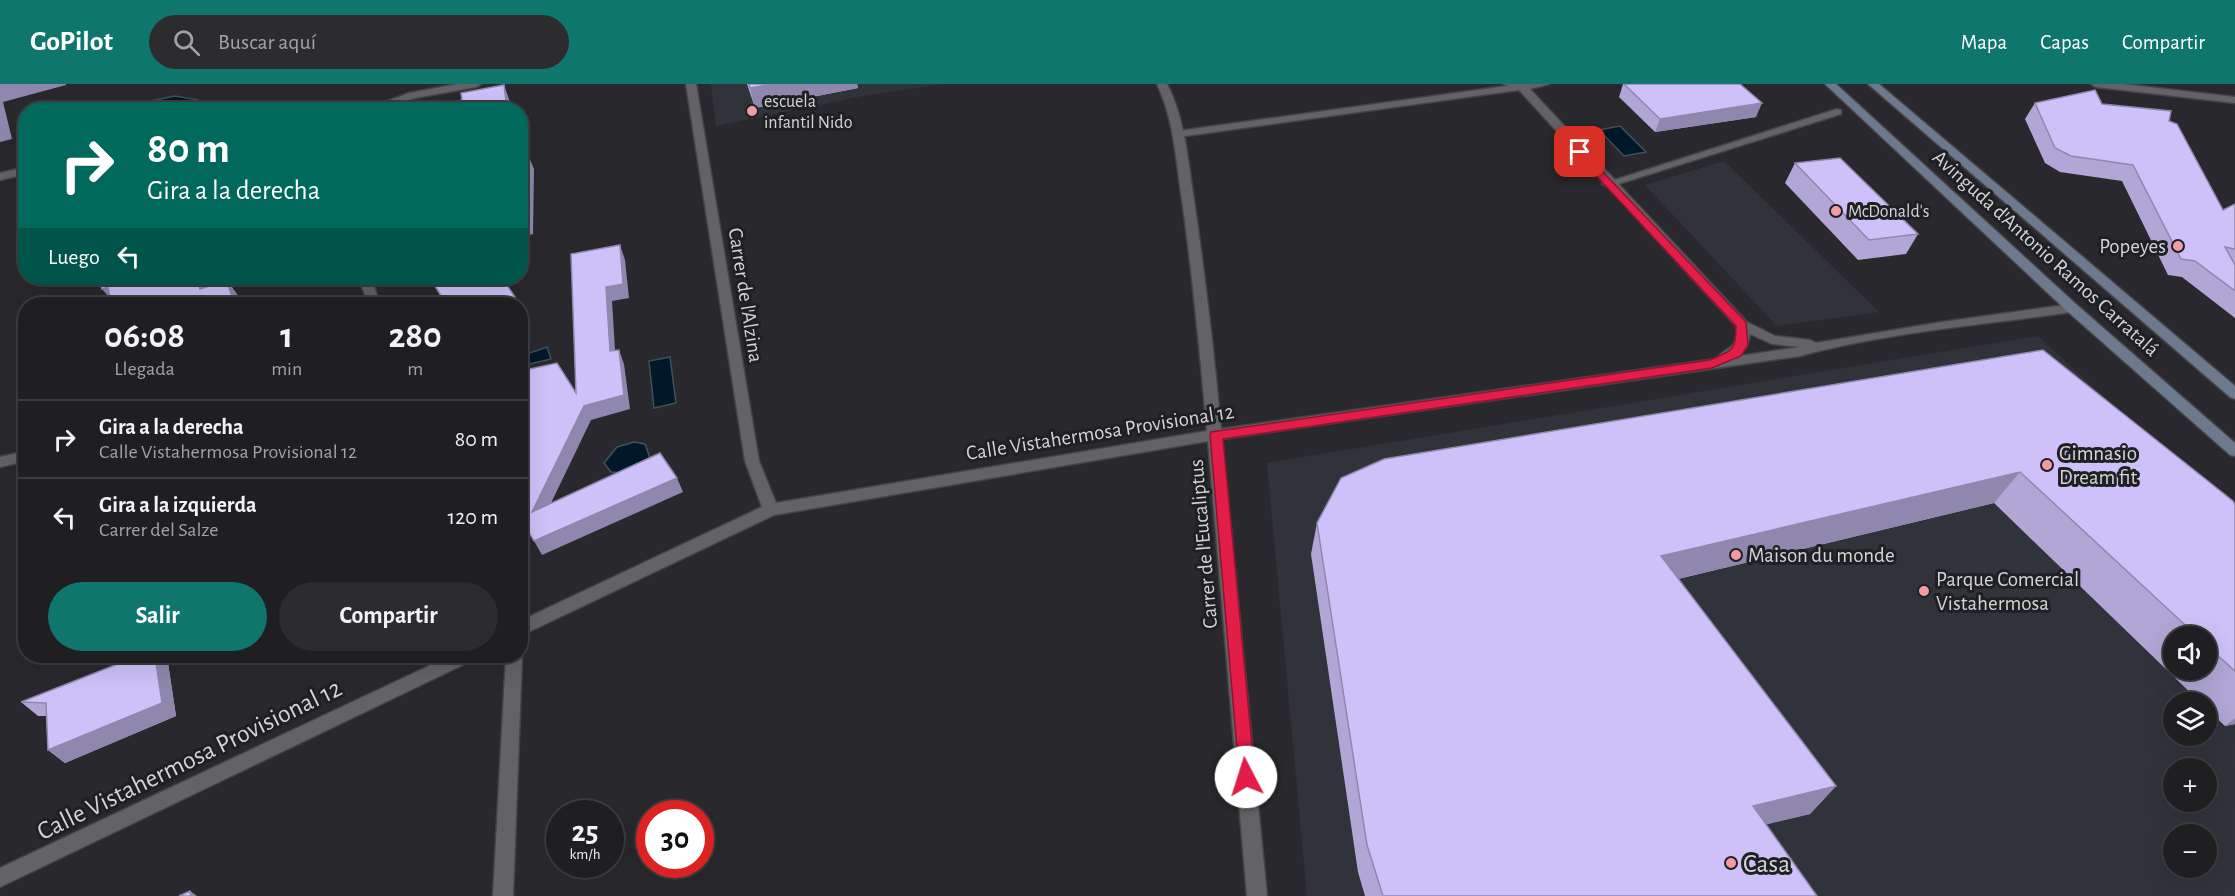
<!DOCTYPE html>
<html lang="es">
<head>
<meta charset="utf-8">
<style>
	:root { --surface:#1f1f22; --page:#2c2c2f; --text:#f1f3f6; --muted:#a1a2a5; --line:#3c3d40; --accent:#0f766e }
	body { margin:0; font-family:"Alegreya Sans",sans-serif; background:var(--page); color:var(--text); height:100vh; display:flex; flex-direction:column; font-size:22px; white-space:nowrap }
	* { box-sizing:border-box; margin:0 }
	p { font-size:20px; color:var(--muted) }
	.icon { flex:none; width:33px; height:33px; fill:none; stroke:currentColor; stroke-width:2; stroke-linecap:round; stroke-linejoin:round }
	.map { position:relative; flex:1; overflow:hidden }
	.drawer { position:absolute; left:18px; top:213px; width:510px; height:366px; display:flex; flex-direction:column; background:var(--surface); border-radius:24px; box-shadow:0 6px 24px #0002,0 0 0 2px var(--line) }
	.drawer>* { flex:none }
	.hud { position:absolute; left:18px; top:18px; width:510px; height:183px; border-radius:24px; box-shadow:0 6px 24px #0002,0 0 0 2px var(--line); background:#00695c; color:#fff; overflow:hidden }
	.tools { position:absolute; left:2163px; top:542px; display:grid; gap:12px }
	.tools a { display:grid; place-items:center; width:54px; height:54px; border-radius:50%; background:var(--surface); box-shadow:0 6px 24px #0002,0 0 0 2px var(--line); font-size:30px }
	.speed { position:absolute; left:546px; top:716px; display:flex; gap:12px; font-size:30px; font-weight:700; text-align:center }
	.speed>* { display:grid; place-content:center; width:78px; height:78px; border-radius:50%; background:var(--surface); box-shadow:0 6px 24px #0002,0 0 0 2px var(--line); line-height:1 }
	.speed small { font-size:15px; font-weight:400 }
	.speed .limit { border:9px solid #d22; background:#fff; color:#111 }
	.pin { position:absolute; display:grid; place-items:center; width:51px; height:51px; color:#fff; margin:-26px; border-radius:12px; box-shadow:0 3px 9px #0006 }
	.me { position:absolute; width:66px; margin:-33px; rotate:355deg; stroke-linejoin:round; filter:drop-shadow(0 0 4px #0008) }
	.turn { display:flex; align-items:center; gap:21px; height:126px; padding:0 30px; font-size:27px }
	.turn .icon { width:78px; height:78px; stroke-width:2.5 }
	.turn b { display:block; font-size:42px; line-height:51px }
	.then { display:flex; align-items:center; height:57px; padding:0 30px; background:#0003; gap:12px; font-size:22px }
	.eta { display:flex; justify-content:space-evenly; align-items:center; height:102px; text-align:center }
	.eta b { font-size:36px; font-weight:700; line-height:42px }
	.primary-button { display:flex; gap:12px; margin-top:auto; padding:12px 30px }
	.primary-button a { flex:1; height:69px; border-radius:36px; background:var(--accent); color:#fff; font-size:24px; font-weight:700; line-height:69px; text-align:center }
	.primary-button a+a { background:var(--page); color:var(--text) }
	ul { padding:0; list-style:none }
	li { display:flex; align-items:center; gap:18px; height:78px; padding:0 30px; border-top:2px solid var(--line) }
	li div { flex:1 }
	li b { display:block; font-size:22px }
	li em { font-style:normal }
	header { display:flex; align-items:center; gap:36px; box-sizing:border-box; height:84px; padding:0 30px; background:var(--accent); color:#fff }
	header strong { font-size:28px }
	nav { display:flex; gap:33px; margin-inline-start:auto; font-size:21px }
	.search { width:420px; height:54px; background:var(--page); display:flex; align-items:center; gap:15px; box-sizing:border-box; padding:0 21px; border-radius:33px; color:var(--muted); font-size:22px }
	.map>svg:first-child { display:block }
	.built { fill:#31333b; fill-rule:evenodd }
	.water { fill:#001828; stroke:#40505c; stroke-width:1.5 }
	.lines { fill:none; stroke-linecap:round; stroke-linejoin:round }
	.pedestrian-casing { stroke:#444447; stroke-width:3 }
	.minor-casing { stroke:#444447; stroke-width:3 }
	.secondary-casing { stroke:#444447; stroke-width:3 }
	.pedestrian { fill:#636367; fill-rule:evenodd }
	.minor { fill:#636367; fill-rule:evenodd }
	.secondary { fill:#6d7a8d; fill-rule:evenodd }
	.wall { fill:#b1a6d6; fill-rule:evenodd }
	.shaded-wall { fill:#9087ae }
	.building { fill:#cec1f9; stroke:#9087ae; stroke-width:1.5 }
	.route { fill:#e11d48; stroke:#92132f; stroke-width:1.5 }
	.poi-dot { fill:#f49aa4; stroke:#1f2023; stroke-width:2 }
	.labels { text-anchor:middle; stroke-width:6; stroke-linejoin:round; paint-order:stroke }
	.far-poi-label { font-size:18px; fill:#d4d4d6; stroke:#1f2023; text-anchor:start }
	.poi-label { font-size:21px; fill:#d4d4d6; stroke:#1f2023; text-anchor:start }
	.street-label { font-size:21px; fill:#d4d4d6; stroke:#1f2023 }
	.near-street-label { font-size:26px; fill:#d4d4d6; stroke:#1f2023 }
	.near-poi-label { font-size:26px; fill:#d4d4d6; stroke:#1f2023; text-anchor:start }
</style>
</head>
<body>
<header>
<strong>GoPilot</strong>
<div class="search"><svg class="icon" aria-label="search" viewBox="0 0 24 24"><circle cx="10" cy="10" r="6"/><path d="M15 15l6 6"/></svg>Buscar aquí</div>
<nav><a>Mapa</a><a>Capas</a><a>Compartir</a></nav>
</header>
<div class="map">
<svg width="2235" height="812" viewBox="0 0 2235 812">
	<rect width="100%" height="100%" fill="#29292d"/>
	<g class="built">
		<path d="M711 0H942L862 12 716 42Z"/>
		<path d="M1724 77 1879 228 1777 242 1645 101Z"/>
		<path d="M2038 252 2235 433V812H1307L1267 379ZM2174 552H2206V585H2174ZM2174 618H2206V651H2174ZM2174 684H2206V717H2174ZM2174 750H2206V783H2174Z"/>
	</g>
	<g class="water">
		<path d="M175 12 198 16 197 19C185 27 154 31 142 22L146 18Z"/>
		<path d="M1620 42 1646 68 1624 72 1599 46Z"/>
		<path d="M547 263 551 275 521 282V272Z"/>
		<path d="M670 273 676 319 654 324 649 277Z"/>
		<path d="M634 358 645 360 650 374 626 389 611 388 604 379 617 363Z"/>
	</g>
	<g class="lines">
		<g class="pedestrian-casing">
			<g id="pedestrian">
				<path d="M1521 0 1526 1V5L1178 53 1172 50 1178 47Z"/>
				<path d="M1837 25 1841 26V30L1612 102 1608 103 1602 100Z"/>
			</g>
		</g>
		<g class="minor-casing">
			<g id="minor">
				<path d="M458 0H481L476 3 415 14 381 26H364L409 9Z"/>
				<path d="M686 0H696L759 377 776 419 1207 347C1200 270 1193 193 1182 116 1176 77 1174 35 1157 0H1167C1185 35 1188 77 1194 116 1205 192 1214 268 1221 345L1716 275C1727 261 1739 267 1736 242L1518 5 1503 0H1549L1530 5 1747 238 1775 252 1810 256 1816 259 1942 238 2072 220 2078 224 2072 228C1983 241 1887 248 1800 272L1222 355 1267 812H1247L1208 357 774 431 520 552V537L762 423 745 377ZM1750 250 1772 260 1800 263 1739 272 1747 263Z"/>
				<path d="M2091 0H2123L2235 13V19L2096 3Z"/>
				<path d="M26 83V90L0 96V89Z"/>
				<path d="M359 194H371L380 220H368Z"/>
				<path d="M26 367V377L0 383V373Z"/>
				<path d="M520 568 522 572 513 812H493L506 572H520Z"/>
				<path d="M450 572H473L471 577 0 803V784Z"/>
			</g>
		</g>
		<g class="secondary-casing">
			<g id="secondary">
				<path d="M1825 0H1836L2077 221 2235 359V372L2230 371 2067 227Z"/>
				<path d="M1868 0H1879L2235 302V315L2230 313Z"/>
			</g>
		</g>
		<use href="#pedestrian" class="pedestrian"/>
		<use href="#minor" class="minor"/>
		<use href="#secondary" class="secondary"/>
	</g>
	<g class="wall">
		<path d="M747 0H857L858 4 755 24Z"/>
		<path d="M1623 0H1740L1756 33 1655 48 1619 13Z"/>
		<path d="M2035 19 2102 20 2169 37 2223 126 2235 120V234L2182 193 2168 191 2122 97 2060 88 2045 79 2025 35Z"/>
		<path d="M1795 79 1918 150 1906 170 1858 176 1785 99Z"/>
		<path d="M2043 266 2235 421V640L2225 642 2206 624V618H2200L1994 419 1678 495 1836 702 1810 730 1766 740 1817 812H1365L1358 788 1311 470 1317 439ZM2174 552H2206V585H2174Z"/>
		<path d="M138 572H161L168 579 176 632 65 679 48 666 46 632H38L21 618Z"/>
	</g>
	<g class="shaded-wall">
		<path d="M0 0H66V1L3 18 12 55 0 58Z"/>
		<path d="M773 0H857L858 4 755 24 750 4Z"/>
		<path d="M504 1 509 15 511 26H507Z"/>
		<path d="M1762 19 1756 33 1655 48 1660 35Z"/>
		<path d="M528 71 534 85 533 150 520 154V137Z"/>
		<path d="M620 161 625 176 629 214 612 217 616 282 610 267 606 203Z"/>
		<path d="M197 194H203L211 220 200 205Z"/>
		<path d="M227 196 237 210 240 220H234Z"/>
		<path d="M108 203 114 219 102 205Z"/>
		<path d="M515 213 518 220H500L499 219Z"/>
		<path d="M619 266 624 280 630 325 591 336 540 442 532 428 584 322Z"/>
		<path d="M2020 388 1994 419 1645 503 1661 472Z"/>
		<path d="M677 394 683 408 542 471 534 457Z"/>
		<path d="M155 572H161L168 579 176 632 65 679 48 666Z"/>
		<path d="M2235 634V640L2225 642Z"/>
		<path d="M1836 702 1810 730 1731 749 1753 722Z"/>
		<path d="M190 807 197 812H191Z"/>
	</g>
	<g class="building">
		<path d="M749 0H773L750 4Z"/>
		<path d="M1624 0H1740L1762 19 1660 35Z"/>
		<path d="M504 1 507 26H447L446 19 462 16 461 9Z"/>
		<path d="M2095 6 2102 20 2171 27 2169 37 2177 40 2223 126 2235 120V165L2225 163 2235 181V207L2195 177 2181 175 2133 81 2071 72 2055 64 2035 19Z"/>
		<path d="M528 71 527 135 520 137V73Z"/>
		<path d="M1840 74 1918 150 1869 156 1795 79Z"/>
		<path d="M620 161 623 200 606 203 610 267 619 266 624 311 584 322 532 428 660 369 677 394 534 457 520 432V287L557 279 576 309 571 170Z"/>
		<path d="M98 194H197L200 205 227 196 234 220H111L108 203 102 205Z"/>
		<path d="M430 194H502L515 213 499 219 500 220H446Z"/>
		<path d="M2043 266 2233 417 2235 421V587L2206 561V552H2197L2020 388 1661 472 1836 702 1753 722 1817 812H1383L1367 761 1317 439 1341 394 1384 375Z"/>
		<path d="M26 449V468L20 451Z"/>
		<path d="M138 572H155L162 619 48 666 46 619 21 618Z"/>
		<path d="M190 807 191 812H179Z"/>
	</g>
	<path class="route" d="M1580 64 1746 238 1748 261 1741 272 1712 284 1223 355 1255 693 1252 699 1246 701 1240 699 1210 351 1211 348 1710 276C1732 266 1736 268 1736 242L1576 70 1574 68Z"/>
	<g class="poi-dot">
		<circle cx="752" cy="27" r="6"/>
		<circle cx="1836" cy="127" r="6"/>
		<circle cx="2178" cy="162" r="6"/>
		<circle cx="2047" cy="381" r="6"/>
		<circle cx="1736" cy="471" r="6"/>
		<circle cx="1924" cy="507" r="6"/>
		<circle cx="1731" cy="779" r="6"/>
	</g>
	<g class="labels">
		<g class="far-poi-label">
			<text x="764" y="23">escuela<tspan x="764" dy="21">infantil Nido</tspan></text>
			<text x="1848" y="133">McDonald's</text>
		</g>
		<g class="poi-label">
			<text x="2166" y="169" text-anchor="end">Popeyes</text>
			<text x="2059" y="376">Gimnasio<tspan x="2059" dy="24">Dream fit</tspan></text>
			<text x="1748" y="478">Maison du monde</text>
			<text x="1936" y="502">Parque Comercial<tspan x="1936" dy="24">Vistahermosa</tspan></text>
		</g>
		<g class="street-label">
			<text transform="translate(2046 169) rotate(42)" y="7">Avinguda d'Antonio Ramos Carratalá</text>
			<text transform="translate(746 211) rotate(81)" y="7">Carrer de l'Alzina</text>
			<text transform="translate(1100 348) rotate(-9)" y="7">Calle Vistahermosa Provisional 12</text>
			<text transform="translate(1203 460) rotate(-95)" y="7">Carrer de l'Eucaliptus</text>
		</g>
		<g class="near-street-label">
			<text transform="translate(189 675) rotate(-26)" y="9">Calle Vistahermosa Provisional 12</text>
		</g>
		<g class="near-poi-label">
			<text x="1743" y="788">Casa</text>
		</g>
	</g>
</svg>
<div class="tools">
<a><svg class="icon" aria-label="sound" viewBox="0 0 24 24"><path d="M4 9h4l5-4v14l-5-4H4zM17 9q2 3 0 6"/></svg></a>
<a><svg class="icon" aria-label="layers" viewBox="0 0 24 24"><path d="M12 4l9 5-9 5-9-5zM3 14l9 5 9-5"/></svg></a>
<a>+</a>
<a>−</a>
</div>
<div class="speed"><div>25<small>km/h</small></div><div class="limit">30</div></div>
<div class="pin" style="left:1580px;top:68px;background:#d93025"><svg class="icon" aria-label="arrive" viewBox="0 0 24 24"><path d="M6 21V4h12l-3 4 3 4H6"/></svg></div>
<svg class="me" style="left:1246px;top:693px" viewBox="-20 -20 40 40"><circle r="19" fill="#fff"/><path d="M0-13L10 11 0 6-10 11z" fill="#e11d48"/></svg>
<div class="hud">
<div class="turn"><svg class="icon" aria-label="right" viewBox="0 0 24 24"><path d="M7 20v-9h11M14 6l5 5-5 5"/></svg><div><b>80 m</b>Gira a la derecha</div></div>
<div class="then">Luego<svg class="icon" aria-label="left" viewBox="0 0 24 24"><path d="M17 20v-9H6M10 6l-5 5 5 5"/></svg></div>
</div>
<section class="drawer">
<div class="eta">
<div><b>06:08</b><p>Llegada</p></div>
<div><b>1</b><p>min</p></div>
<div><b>280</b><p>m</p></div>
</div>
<ul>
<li><svg class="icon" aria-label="right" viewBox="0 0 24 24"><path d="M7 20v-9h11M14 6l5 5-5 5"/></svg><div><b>Gira a la derecha</b><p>Calle Vistahermosa Provisional 12</p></div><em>80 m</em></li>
<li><svg class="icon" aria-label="left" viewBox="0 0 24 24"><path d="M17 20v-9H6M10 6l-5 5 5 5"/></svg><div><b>Gira a la izquierda</b><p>Carrer del Salze</p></div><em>120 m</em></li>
</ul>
<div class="primary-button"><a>Salir</a><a>Compartir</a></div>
</section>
</div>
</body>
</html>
